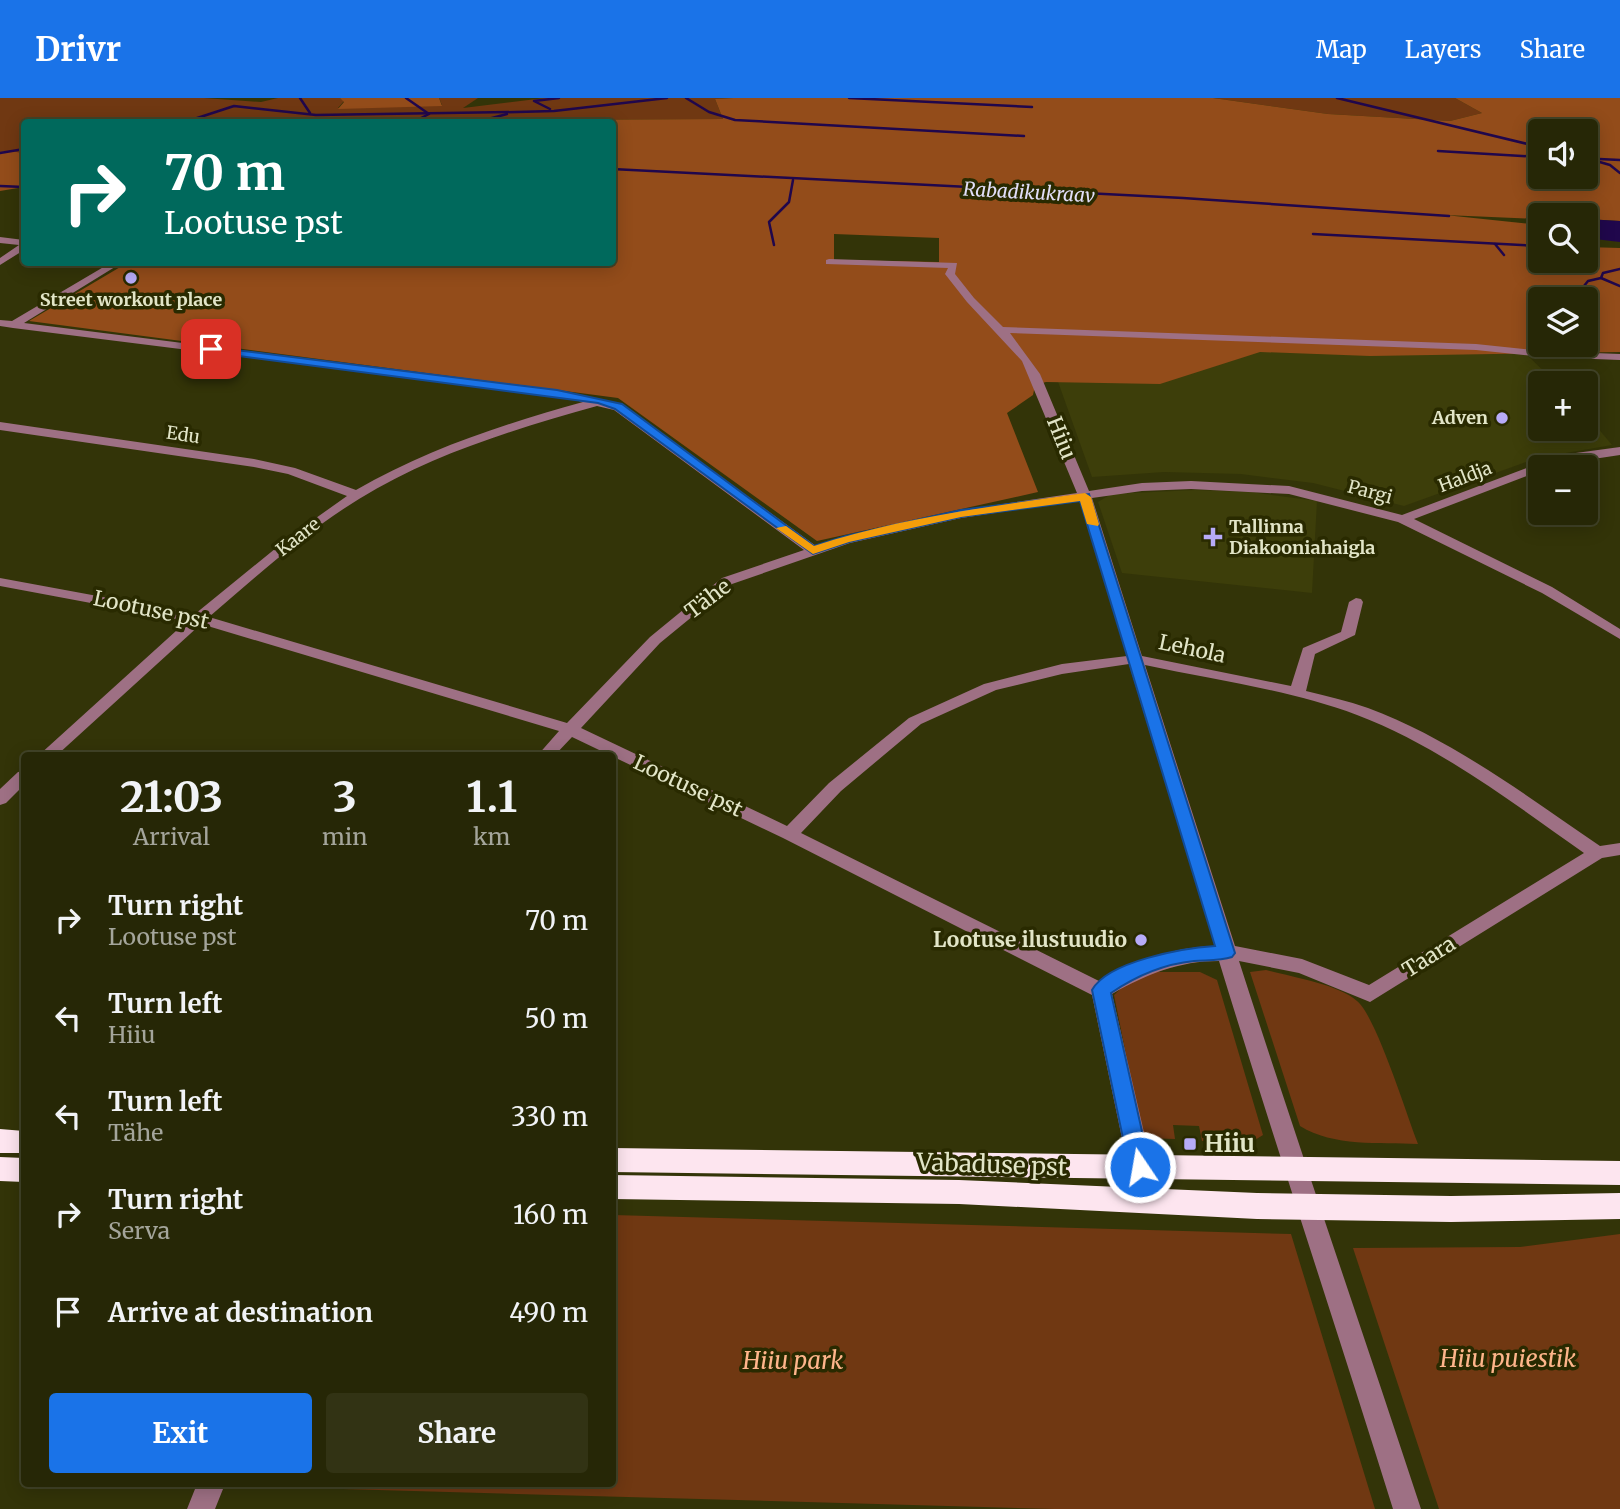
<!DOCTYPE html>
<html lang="en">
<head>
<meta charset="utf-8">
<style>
	:root { --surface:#262706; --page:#323314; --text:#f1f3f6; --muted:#a4a59b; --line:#424428; --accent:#1a73e8 }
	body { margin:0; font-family:Merriweather,serif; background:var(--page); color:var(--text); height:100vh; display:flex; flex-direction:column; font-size:26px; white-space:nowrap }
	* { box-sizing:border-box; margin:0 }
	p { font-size:23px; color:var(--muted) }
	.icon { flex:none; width:38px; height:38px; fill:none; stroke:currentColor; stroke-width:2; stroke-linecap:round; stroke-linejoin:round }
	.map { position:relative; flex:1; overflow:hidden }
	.details { position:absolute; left:21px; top:654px; width:595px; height:735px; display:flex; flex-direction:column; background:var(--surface); border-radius:7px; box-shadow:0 4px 18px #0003,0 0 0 2px var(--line) }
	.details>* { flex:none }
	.hud { position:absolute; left:21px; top:21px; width:595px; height:147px; border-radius:7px; box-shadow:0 4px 18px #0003,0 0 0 2px var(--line); background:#00695c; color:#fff; overflow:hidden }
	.controls { position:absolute; left:1528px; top:21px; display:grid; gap:14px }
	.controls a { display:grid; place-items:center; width:70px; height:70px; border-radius:7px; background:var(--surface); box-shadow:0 4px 18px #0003,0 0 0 2px var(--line); font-size:35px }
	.pin { position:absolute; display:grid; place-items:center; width:60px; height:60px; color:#fff; margin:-30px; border-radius:14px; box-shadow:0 4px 10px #0006 }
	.me { position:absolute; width:77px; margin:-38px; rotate:348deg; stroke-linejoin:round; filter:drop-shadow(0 0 5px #0008) }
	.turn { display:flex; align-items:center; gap:24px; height:147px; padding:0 28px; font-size:32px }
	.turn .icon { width:91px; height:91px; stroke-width:2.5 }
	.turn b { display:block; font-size:49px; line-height:60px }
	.eta { display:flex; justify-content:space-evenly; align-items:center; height:119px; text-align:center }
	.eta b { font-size:42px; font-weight:700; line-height:49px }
	.primary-button { display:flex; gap:14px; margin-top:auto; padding:14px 28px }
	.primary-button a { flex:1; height:80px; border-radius:7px; background:var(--accent); color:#fff; font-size:28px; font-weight:700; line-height:80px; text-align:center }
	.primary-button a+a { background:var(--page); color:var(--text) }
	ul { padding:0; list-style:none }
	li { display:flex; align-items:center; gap:21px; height:98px; padding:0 28px }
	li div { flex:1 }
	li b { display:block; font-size:26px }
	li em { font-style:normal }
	header { display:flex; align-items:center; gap:42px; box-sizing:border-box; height:98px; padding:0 35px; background:var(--accent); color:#fff }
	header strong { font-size:33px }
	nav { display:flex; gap:38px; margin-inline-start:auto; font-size:24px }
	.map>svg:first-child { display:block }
	.built { fill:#3d3e0a }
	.green { fill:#703812 }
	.forest { fill:#934c1a; fill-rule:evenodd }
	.water { fill:#20074c }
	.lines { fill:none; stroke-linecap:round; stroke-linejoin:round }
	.stream { stroke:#20074c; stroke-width:2.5 }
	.minor { fill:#9e7084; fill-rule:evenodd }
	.highway { fill:#fde5ef; fill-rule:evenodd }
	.route { fill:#1a73e8; stroke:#114b97; stroke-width:2 }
	.slow { fill:#f59e0b }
	.poi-dot { fill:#b7abf8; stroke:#292a00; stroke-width:2.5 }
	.labels { text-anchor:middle; stroke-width:7; stroke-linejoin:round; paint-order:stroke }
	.far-poi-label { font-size:18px; font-weight:bold; fill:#e2e5c7; stroke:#292a00 }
	.far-street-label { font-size:18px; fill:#e2e5c7; stroke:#292a00 }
	.far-water-label { font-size:19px; font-style:italic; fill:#e2dff9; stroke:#292a00 }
	.street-label { font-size:21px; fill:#e2e5c7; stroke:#292a00 }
	.poi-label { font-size:21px; font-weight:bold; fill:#e2e5c7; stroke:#292a00; text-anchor:end }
	.near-poi-label { font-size:24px; font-weight:bold; fill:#e2e5c7; stroke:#292a00; text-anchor:start }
	.near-street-label { font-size:24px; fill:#e2e5c7; stroke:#292a00 }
	.near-park-label { font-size:24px; font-style:italic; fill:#feb58a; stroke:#292a00 }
</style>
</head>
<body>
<header>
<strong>Drivr</strong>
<nav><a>Map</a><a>Layers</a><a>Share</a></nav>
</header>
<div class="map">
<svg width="1620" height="1411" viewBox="0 0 1620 1411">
	<rect width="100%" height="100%" fill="#333408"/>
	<g class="built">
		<path d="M1041 236 1525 255 1556 285H1540V331H1586V316L1612 347 1537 360 1404 408 1313 385 1241 376 1164 374 1092 379Z"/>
		<path d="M1195 392 1250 394 1317 403 1312 495 1122 475 1098 404 1111 396Z"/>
	</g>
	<g class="green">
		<path d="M0 0H204L261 4 278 0H340L344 3 338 10 442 7 439 0H478L463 10 545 0H733L715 1 723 21 525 22 512 24H24V56L0 54Z"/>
		<path d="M1213 0H1455L1482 15 1450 23 1328 16Z"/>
		<path d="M1266 872C1291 879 1338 886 1357 903 1376 918 1407 1018 1418 1046 1379 1044 1334 1049 1300 1028L1250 874Z"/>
		<path d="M1150 874H1200L1217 882 1263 1037 1250 1045 1202 1043 1199 1028 1173 1027 1175 1041 1143 1040 1114 897 1128 884Z"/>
		<path d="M613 1117 1291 1136 1375 1411H1055L232 1388 612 1386Z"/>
		<path d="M1620 1136V1411H1439L1353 1150 1520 1149Z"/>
	</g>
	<g class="forest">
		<path d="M340 0H439L442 8 338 11 344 4Z"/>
		<path d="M733 0H1213L1328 16 1450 23 1482 15 1455 0H1620V123L1586 121V117H1540V121L1445 117 1540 127V163H1586V149L1620 150V254L1370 258 1260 254 1160 286 1046 284 1035 287 1033 297 1007 315 1038 394 817 443 618 300 29 223 127 165 612 164V24H512L525 22 723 21 715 1ZM1540 33H1586V79H1540ZM834 136 939 140V164L834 162ZM1540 201H1586V247H1540Z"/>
		<path d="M13 53 24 56V89L0 93V54Z"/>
	</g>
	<path class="water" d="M1586 121 1620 123V144L1586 140V136H1593L1586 134Z"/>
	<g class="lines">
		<g class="stream">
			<path d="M300 0 310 15"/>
			<path d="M406 0 429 16 413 24"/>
			<path d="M686 0 709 14 735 22 1024 38"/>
			<path d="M849 0 1032 9"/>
			<path d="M1337 0 1540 49"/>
			<path d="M550 11 534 3 559 0"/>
			<path d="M185 24 234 8 316 17 517 14 554 13 667 0"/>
			<path d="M477 24 507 16"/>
			<path d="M1438 53 1540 59"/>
			<path d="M0 55 24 51"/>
			<path d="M1586 60 1610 67 1620 75"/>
			<path d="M1599 61 1620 62"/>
			<path d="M612 71 1183 100 1449 118"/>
			<path d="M0 88 24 89"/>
			<path d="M1313 136 1540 148"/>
			<path d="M1495 146 1504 157"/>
			<path d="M774 147 769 124 789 104 793 82"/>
			<path d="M1601 180 1620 188"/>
			<path d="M1584 188 1588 183 1601 180 1603 175 1620 171"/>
		</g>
		<g class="minor">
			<path d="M0 139 24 142V152L0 167V160L19 147 0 145Z"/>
			<path d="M829 161 957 165 955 176 974 200 1003 229 1476 246 1543 253 1620 256V262L1543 259 1476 252 1010 235 1040 276 1089 393 1142 385 1191 383 1289 388 1402 417 1561 357 1620 349V357L1540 369V373L1414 421 1552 489 1620 531V541L1542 495 1398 424 1289 396 1191 391 1142 393 1092 400 1142 558 1291 588 1303 550 1341 534 1349 504 1356 500 1361 501 1363 504 1355 537 1315 556 1306 593C1326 598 1348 603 1368 610 1450 640 1528 699 1600 748L1620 745V757L1602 760 1370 904 1299 875 1239 863C1298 1047 1361 1228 1421 1411H1393C1336 1228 1275 1046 1219 863 1179 863 1147 876 1112 896L1152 1069 1148 1076 1140 1079 1132 1076 1128 1069 1092 897 783 740 572 639 554 658H537L559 633 201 526 56 658H38L187 523 0 488V480L195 516 292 437 347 398 288 376 254 369 0 332V324L254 361 295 370 356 392C427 351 504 326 583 304L557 298 13 230 0 228V222L12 223 112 164H123L24 225 557 292 622 307 816 448C900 419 990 408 1077 395L1022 263 967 204 945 176 948 170 826 166V162ZM597 308 614 312 804 452 722 480 650 539 567 625 209 519C257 478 305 434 359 401 432 356 515 331 597 308ZM1080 402 1127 558 1062 566 984 586 909 620 829 685 787 728 581 630 660 545 732 486 850 445 961 420ZM1129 566 1215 848C1173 849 1136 863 1101 884L801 735 841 693 921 626 996 592 1062 576ZM1145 567C1215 582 1290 592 1357 617 1439 648 1513 705 1584 755L1369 887 1302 861 1235 848Z"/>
			<path d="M24 673V687L6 705 0 707V691L18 674Z"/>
			<path d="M197 1386H225L215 1411H187Z"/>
		</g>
		<g class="highway">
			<path d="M0 1031 24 1033V1055H0Z"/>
			<path d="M612 1050 1620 1063V1087L612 1074Z"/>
			<path d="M0 1059 24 1060V1084L0 1083Z"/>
			<path d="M612 1077 959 1082 1257 1095 1451 1098 1620 1095V1121L1451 1124 1257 1121 959 1106 612 1101Z"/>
		</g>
	</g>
	<path class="route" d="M211 249 557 292 622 306 814 448 846 438 961 412 1089 396 1235 855 1232 859C1220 863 1207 862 1194 863 1164 866 1136 878 1111 895L1150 1069 1147 1076 1140 1079 1132 1076 1129 1069 1092 892C1108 863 1184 850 1215 848L1080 403 961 419 849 444 813 456 615 311 598 305 208 254 206 251Z"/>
	<path class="slow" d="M1085 395 1091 399 1099 426 1098 428 1087 426 1080 403 961 419 849 444 813 456 776 430 786 428 814 448C902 419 994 408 1085 395Z"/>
	<g class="poi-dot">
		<circle cx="131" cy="180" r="7"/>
		<circle cx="1502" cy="320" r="7"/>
		<path d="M1209.5 428.5h7v7h7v7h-7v7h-7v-7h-7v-7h7z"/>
		<circle cx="1141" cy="842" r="7"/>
		<rect x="1183" y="1039" width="14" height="14" rx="3.5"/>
	</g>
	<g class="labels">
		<g class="far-poi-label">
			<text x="131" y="208">Street workout place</text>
			<text x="1488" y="326" text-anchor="end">Adven</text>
			<text x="1229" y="435" text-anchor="start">Tallinna<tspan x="1229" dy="21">Diakooniahaigla</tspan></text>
		</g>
		<g class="far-street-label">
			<text transform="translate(183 337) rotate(8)" y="6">Edu</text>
			<text transform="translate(1465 379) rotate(-21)" y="6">Haldja</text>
			<text transform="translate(1370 394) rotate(15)" y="6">Pargi</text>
			<text transform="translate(298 439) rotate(-38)" y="6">Kaare</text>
		</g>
		<g class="far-water-label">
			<text transform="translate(1029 94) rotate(3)" y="7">Rabadikukraav</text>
		</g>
		<g class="street-label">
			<text transform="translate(1061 340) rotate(68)" y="7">Hiiu</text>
			<text transform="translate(708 501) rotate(-37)" y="7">Tähe</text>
			<text transform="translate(151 512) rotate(12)" y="7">Lootuse pst</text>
			<text transform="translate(1192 551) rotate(12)" y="7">Lehola</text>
			<text transform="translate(688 688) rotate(25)" y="7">Lootuse pst</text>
			<text transform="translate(1429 859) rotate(-32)" y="7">Taara</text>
		</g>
		<g class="poi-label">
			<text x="1127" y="849">Lootuse ilustuudio</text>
		</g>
		<g class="near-poi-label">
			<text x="1204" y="1054">Hiiu</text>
		</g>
		<g class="near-street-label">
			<text transform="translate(992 1067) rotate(2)" y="8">Vabaduse pst</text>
		</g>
		<g class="near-park-label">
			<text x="1508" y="1269">Hiiu puiestik</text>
			<text x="793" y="1271">Hiiu park</text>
		</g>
	</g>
</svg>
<div class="controls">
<a><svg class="icon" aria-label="sound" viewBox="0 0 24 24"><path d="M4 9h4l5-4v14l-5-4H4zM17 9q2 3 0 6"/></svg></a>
<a><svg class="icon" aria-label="search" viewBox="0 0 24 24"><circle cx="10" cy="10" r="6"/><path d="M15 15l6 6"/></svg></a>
<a><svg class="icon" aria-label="layers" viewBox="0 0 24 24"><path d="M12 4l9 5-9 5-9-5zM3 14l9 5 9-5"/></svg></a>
<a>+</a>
<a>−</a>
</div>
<div class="pin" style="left:211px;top:251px;background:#d93025"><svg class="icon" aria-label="arrive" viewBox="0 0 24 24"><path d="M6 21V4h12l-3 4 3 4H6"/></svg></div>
<svg class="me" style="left:1140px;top:1069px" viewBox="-20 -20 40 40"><circle r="17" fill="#1a73e8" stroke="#fff" stroke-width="3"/><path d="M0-11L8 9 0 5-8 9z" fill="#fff"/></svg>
<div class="hud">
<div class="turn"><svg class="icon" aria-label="right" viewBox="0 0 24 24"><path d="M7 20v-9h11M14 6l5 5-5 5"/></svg><div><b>70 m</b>Lootuse pst</div></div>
</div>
<section class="details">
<div class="eta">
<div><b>21:03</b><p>Arrival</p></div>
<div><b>3</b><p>min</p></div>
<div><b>1.1</b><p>km</p></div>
</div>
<ul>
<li><svg class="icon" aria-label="right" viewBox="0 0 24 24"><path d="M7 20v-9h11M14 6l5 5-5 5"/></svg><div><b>Turn right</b><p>Lootuse pst</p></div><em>70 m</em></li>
<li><svg class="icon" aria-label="left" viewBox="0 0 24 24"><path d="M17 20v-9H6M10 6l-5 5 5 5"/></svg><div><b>Turn left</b><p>Hiiu</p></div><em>50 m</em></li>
<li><svg class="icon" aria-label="left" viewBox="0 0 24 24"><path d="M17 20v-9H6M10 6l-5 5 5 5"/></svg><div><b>Turn left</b><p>Tähe</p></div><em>330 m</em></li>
<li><svg class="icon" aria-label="right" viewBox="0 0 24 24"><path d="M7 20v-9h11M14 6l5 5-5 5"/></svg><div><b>Turn right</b><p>Serva</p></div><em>160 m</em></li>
<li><svg class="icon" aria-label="arrive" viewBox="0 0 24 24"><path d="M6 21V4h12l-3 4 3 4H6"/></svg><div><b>Arrive at destination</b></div><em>490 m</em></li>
</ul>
<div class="primary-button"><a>Exit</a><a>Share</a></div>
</section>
</div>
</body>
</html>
